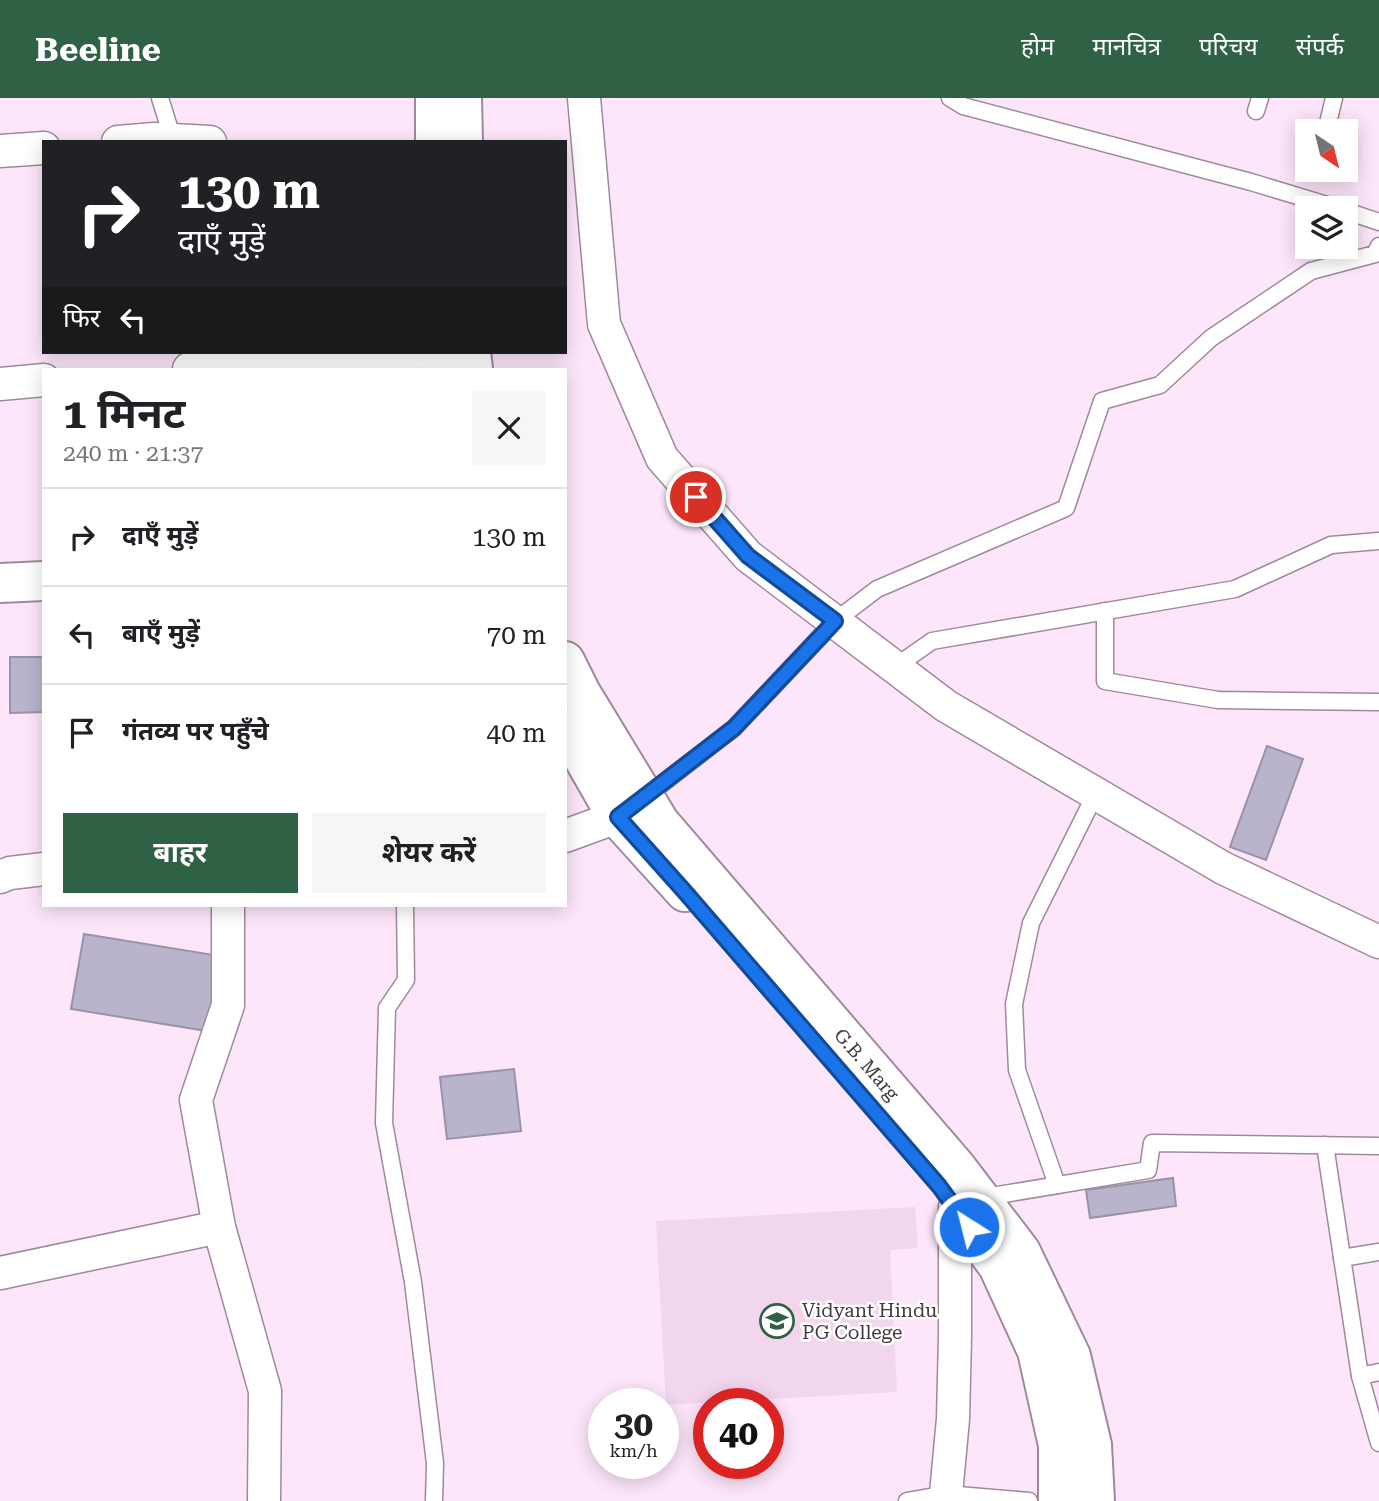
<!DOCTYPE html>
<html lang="hi">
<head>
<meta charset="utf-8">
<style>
	:root { --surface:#fff; --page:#f6f6f6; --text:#202124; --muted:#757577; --line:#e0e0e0; --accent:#2f6145 }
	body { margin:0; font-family:"Roboto Serif","Noto Sans Devanagari",serif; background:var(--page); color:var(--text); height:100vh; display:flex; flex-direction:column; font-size:26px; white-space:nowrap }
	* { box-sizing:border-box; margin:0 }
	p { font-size:23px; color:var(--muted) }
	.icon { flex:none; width:38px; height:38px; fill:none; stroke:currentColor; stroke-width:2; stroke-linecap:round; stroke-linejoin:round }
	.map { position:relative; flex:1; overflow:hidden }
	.drawer { position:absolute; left:42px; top:270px; width:525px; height:539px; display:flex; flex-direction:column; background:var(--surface); border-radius:0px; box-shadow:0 4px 18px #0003 }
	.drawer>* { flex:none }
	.guide { position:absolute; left:42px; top:42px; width:525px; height:214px; border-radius:0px; box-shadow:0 4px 18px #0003; background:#202124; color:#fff; overflow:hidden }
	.needle { width:46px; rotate:145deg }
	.controls { position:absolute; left:1295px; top:21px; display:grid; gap:14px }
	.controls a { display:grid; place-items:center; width:63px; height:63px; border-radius:0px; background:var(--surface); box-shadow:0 4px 18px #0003; font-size:35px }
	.speed { position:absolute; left:588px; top:1290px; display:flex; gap:14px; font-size:35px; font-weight:700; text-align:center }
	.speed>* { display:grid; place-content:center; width:91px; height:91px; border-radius:50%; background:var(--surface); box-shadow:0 4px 18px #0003; line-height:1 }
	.speed small { font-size:18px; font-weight:400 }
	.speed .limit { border:10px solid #d22; background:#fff; color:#111 }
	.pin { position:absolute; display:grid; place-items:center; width:60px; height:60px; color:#fff; margin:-30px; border:4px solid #fff; border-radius:50%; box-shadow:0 2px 7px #0007 }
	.me { position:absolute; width:77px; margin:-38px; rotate:324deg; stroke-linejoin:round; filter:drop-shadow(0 0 5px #0008) }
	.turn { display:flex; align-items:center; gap:24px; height:147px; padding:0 21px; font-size:32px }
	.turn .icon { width:91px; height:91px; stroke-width:2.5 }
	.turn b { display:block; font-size:49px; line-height:60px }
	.then { display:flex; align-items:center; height:66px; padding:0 21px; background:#0003; gap:14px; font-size:26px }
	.round { display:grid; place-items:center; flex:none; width:74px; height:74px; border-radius:0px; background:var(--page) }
	.summary { display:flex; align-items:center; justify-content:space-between; height:119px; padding:0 21px }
	h1 { font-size:42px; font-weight:700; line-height:52px }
	.primary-button { display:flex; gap:14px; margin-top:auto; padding:14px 21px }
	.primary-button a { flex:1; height:80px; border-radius:0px; background:var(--accent); color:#fff; font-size:28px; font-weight:700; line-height:80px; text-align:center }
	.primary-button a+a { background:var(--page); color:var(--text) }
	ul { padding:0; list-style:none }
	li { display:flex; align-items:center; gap:21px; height:98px; padding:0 21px; border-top:2px solid var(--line) }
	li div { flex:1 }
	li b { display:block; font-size:26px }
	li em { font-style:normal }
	header { display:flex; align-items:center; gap:42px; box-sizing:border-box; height:98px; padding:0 35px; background:var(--accent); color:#fff }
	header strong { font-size:33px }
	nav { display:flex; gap:38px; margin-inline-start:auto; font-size:24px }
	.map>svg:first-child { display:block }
	.built { fill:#f2d6ee }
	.building { fill:#b9b4cc; stroke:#9893aa; stroke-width:2 }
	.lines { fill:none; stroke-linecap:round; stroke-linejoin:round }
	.service-casing { stroke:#9f8a9c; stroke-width:19 }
	.minor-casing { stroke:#9f8a9c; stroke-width:35 }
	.tertiary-casing { stroke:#9f8a9c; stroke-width:42 }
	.service { stroke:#fff; stroke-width:16 }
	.minor { stroke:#fff; stroke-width:32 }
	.tertiary { stroke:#fff; stroke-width:38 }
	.route-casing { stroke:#114b97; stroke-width:18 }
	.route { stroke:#1a73e8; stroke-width:12 }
	.labels { text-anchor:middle; stroke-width:5; stroke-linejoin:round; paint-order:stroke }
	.street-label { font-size:19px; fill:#413840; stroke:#fff }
	.poi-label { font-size:19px; fill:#413840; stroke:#fff; text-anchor:start }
</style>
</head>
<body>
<header>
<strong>Beeline</strong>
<nav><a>होम</a><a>मानचित्र</a><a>परिचय</a><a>संपर्क</a></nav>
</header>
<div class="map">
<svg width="1379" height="1403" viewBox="0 0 1379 1403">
	<rect width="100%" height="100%" fill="#fde6fa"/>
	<path class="built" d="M915 1109 918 1150 890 1152 897 1294 666 1307 656 1123Z"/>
	<g class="building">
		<path d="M10 559H44V614L10 615Z"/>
		<path d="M1267 648 1303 661 1266 762 1230 749Z"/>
		<path d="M84 836 220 858 207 933 71 911Z"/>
		<path d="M514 971 521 1033 447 1041 440 979Z"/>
		<path d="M1173 1080 1176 1108 1090 1120 1086 1092Z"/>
	</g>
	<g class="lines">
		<g class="service-casing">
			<g id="service">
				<path d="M160 0 173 42"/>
				<path d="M950 0 963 8 1251 84 1337 110"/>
				<path d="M1256 13 1260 0"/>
				<path d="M1328 25 1334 0"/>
				<path d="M1346 113 1379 124"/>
				<path d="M1105 513V583L1218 602 1379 604"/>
				<path d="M895 569 932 543 1235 491 1331 447 1379 443"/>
				<path d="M645 699 734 630 835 523 877 491 1066 410 1102 303 1160 287 1211 240 1311 173 1375 156 1379 148"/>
				<path d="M405 807 406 882 387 910 384 1025 413 1184 435 1365 434 1403"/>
				<path d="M1325 1047 1360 1278 1379 1345"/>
				<path d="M1057 1087 1017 972 1014 906 1031 825 1096 695"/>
				<path d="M980 1100 1148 1072 1152 1045 1379 1048"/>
				<path d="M1342 1160 1379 1154"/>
				<path d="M1360 1278 1379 1274"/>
				<path d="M907 1403 946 1396 1029 1403"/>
			</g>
		</g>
		<g class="minor-casing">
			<g id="minor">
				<path d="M584 0 604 226 662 360 748 458 946 608 1223 770 1379 844"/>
				<path d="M118 44 154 41 210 44"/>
				<path d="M0 53 44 50"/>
				<path d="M189 271 420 254"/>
				<path d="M0 286 44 282"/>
				<path d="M565 738 617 719 636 705"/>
				<path d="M0 779 10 775 44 771"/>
				<path d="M228 807V907L196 1002 219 1129 265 1293 264 1403"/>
				<path d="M0 1175 219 1129"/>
				<path d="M946 1396 953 1321 955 1238V1109"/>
			</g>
		</g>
		<g class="tertiary-casing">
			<g id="tertiary">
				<path d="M462 0 463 44"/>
				<path d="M435 44V0"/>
				<path d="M441 254 442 271"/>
				<path d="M471 254 473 271"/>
				<path d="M0 485 44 483"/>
				<path d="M565 563 581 595 660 725 957 1070 1021 1154 1071 1258 1092 1347 1095 1403"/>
				<path d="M565 628 617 719 685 794"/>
				<path d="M981 1145 998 1168 1037 1253 1058 1347V1403"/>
			</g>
		</g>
		<use href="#service" class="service"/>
		<use href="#minor" class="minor"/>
		<use href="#tertiary" class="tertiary"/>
	</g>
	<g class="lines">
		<g class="route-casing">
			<path id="route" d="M696 399 748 458 835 523 734 630 618 719 685 794 939 1088 969 1129"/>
		</g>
		<use href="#route" class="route"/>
	</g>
	<defs>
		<g id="university-ring" transform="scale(1.75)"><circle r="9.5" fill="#fff" stroke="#2f6145" stroke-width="1.5"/><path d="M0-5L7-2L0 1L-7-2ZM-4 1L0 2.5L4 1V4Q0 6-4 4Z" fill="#2f6145"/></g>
	</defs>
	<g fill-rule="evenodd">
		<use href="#university-ring" x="777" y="1223"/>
	</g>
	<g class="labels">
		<g class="street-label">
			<text transform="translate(867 966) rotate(49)" y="7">G.B. Marg</text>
		</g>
		<g class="poi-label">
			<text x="802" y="1219">Vidyant Hindu<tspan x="802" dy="22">PG College</tspan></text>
		</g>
	</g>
</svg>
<div class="controls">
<a><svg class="needle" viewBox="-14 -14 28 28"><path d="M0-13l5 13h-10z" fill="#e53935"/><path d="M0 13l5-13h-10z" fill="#757577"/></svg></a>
<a><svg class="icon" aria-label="layers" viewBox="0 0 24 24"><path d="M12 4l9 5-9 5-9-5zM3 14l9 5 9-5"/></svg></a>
</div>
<div class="speed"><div>30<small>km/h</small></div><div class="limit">40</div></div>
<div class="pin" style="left:696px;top:399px;background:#d93025"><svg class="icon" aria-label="arrive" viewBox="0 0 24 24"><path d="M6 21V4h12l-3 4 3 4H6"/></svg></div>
<svg class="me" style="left:969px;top:1129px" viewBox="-20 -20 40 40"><circle r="17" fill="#1a73e8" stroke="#fff" stroke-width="3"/><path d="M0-11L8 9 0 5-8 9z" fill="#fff"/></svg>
<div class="guide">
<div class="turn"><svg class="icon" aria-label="right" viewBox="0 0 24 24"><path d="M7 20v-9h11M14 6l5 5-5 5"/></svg><div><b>130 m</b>दाएँ मुड़ें</div></div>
<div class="then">फिर<svg class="icon" aria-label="left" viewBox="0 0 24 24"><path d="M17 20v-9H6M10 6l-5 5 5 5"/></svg></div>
</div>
<section class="drawer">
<div class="summary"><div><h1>1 मिनट</h1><p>240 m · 21:37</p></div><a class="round"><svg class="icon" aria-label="close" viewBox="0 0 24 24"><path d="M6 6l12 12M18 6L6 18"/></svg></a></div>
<ul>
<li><svg class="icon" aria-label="right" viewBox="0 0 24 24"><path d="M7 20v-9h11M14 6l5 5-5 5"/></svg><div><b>दाएँ मुड़ें</b></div><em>130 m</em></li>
<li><svg class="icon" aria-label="left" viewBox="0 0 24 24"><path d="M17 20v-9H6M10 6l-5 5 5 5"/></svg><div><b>बाएँ मुड़ें</b></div><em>70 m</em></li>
<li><svg class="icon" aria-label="arrive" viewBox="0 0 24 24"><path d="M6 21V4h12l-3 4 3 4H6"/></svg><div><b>गंतव्य पर पहुँचे</b></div><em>40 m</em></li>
</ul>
<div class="primary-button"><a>बाहर</a><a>शेयर करें</a></div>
</section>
</div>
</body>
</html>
